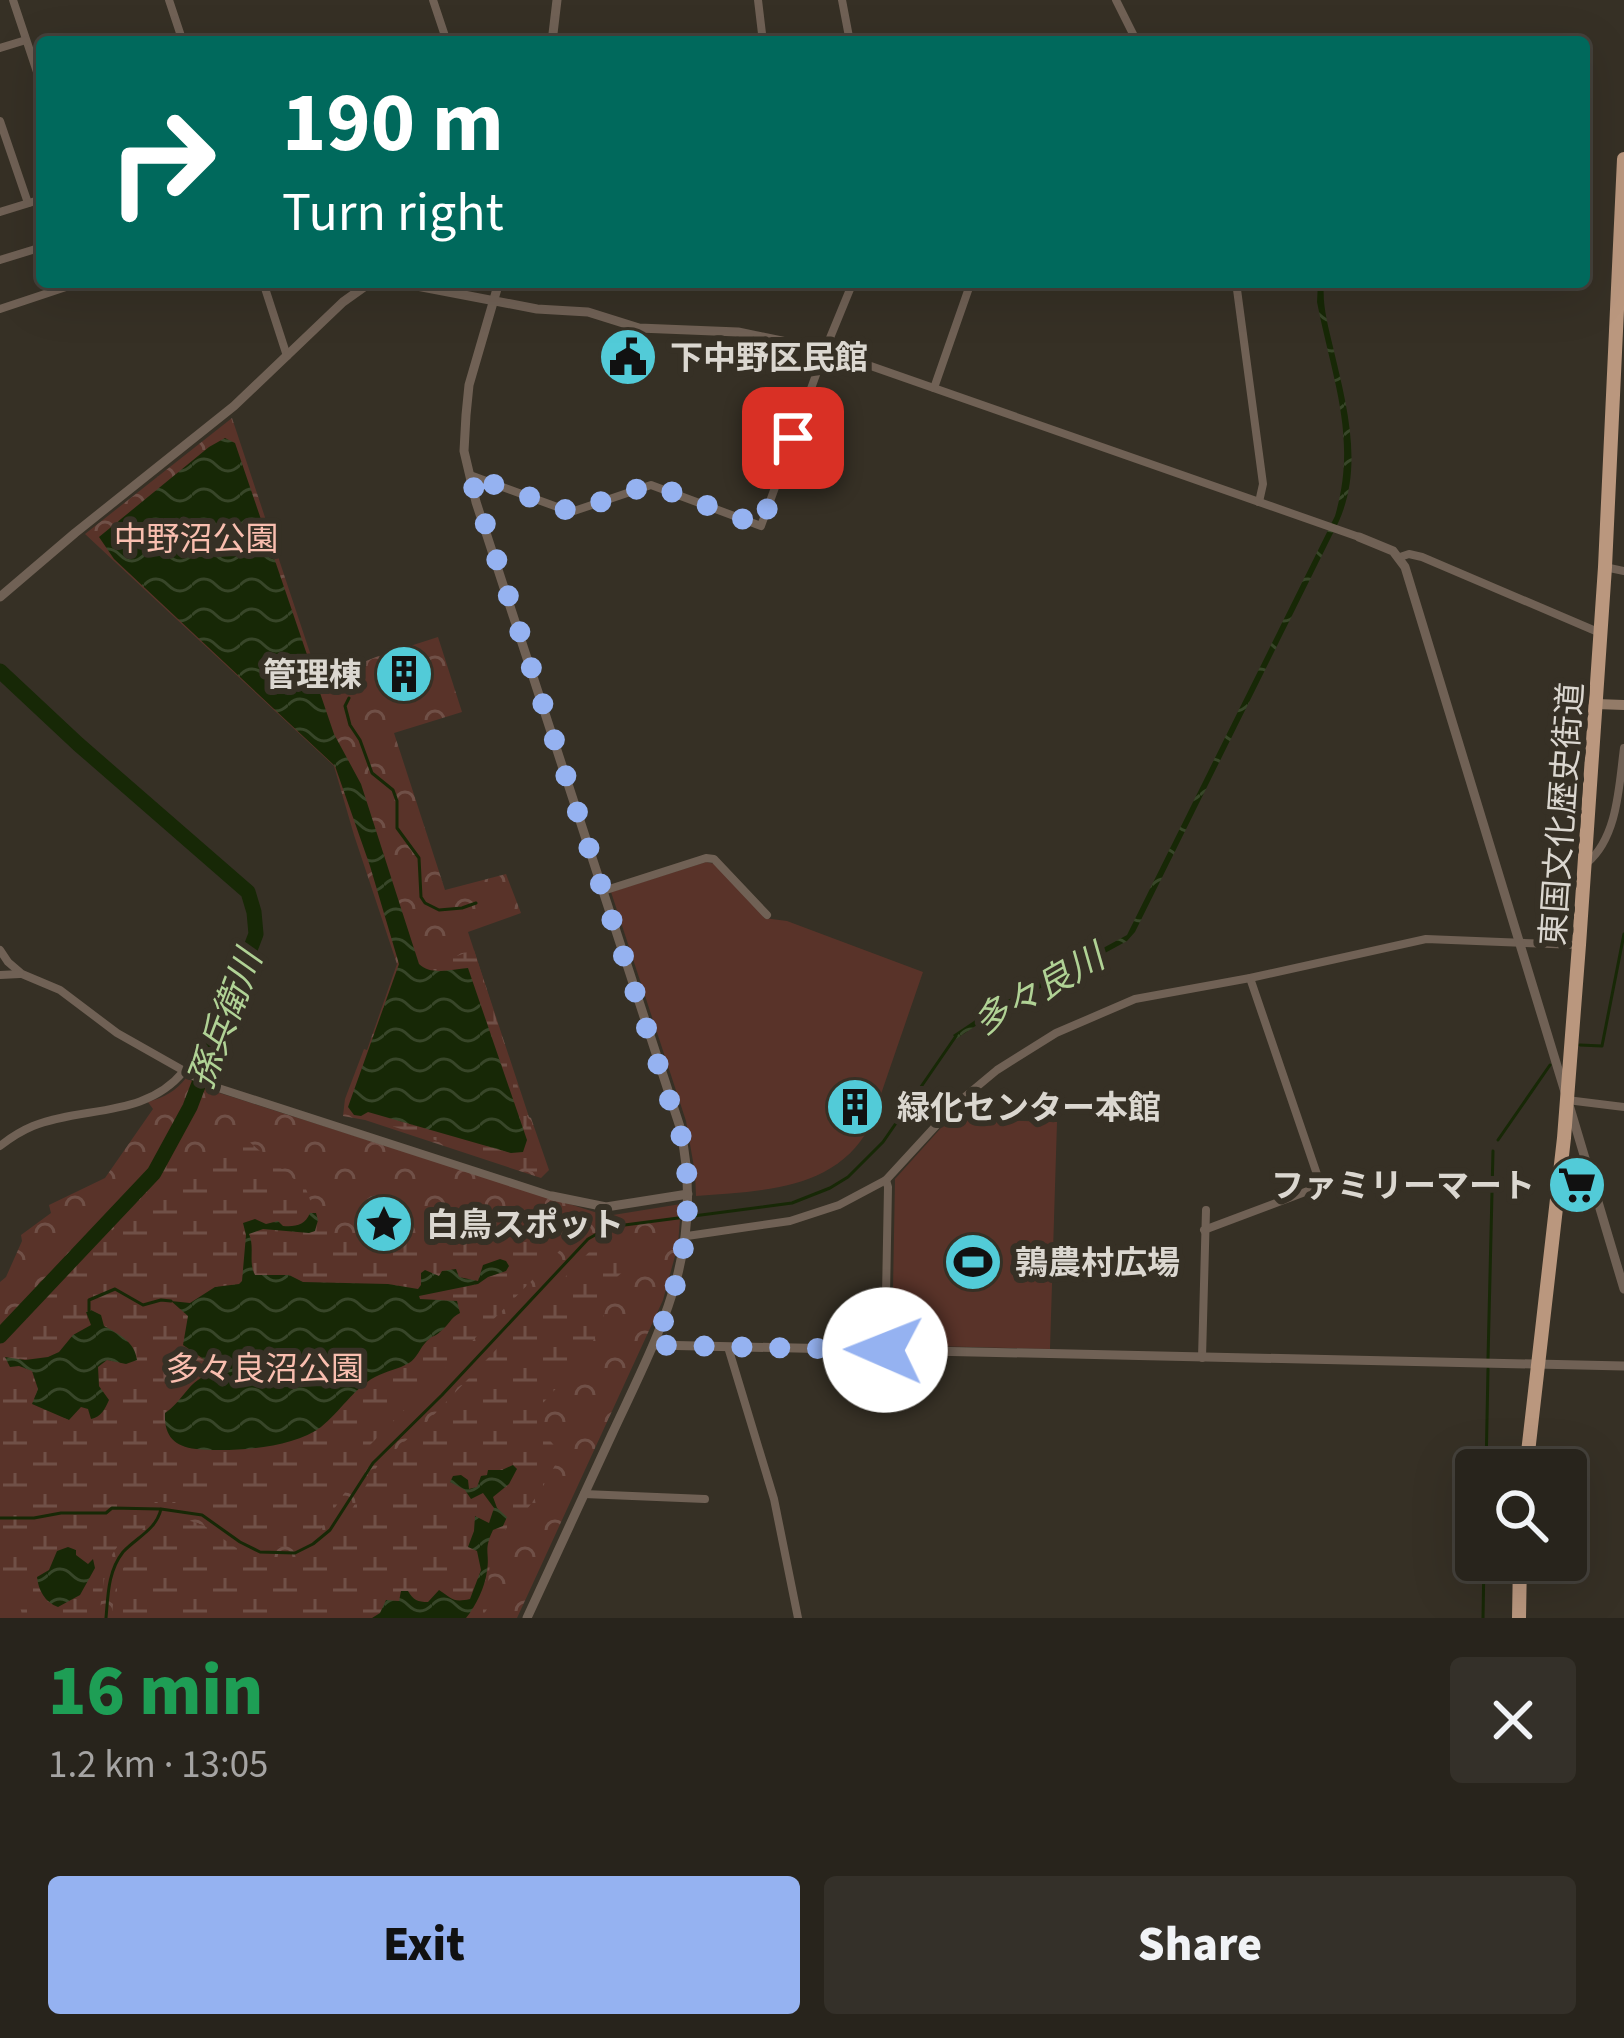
<!DOCTYPE html>
<html lang="en">
<head>
<meta charset="utf-8">
<style>
	:root { --surface:#28241c; --page:#343029; --text:#f1f3f6; --muted:#a5a4a3; --line:#44413b; --accent:#95b2f1 }
	body { margin:0; font-family:"Source Sans 3","Noto Sans JP",sans-serif; background:var(--page); color:var(--text); height:100vh; display:flex; flex-direction:column; font-size:45px; white-space:nowrap }
	* { box-sizing:border-box; margin:0 }
	p { font-size:39px; color:var(--muted) }
	.icon { flex:none; width:66px; height:66px; fill:none; stroke:currentColor; stroke-width:2; stroke-linecap:round; stroke-linejoin:round }
	.map { position:relative; height:1618px; overflow:hidden }
	.panel { display:flex; flex-direction:column; background:var(--surface); flex:1 }
	.panel>* { flex:none }
	.banner { position:absolute; left:36px; top:36px; width:1554px; height:252px; border-radius:12px; box-shadow:0 12px 48px #0002,0 0 0 3px var(--line); background:#00695c; color:#fff; overflow:hidden }
	.fabs { position:absolute; left:1455px; top:1449px; display:grid; gap:24px }
	.fabs a { display:grid; place-items:center; width:132px; height:132px; border-radius:12px; background:var(--surface); box-shadow:0 12px 48px #0002,0 0 0 3px var(--line); font-size:60px }
	.pin { position:absolute; display:grid; place-items:center; width:102px; height:102px; color:#fff; margin:-51px; border-radius:24px; box-shadow:0 6px 18px #0006 }
	.me { position:absolute; width:132px; margin:-66px; rotate:271deg; stroke-linejoin:round; filter:drop-shadow(0 0 9px #0008) }
	.turn { display:flex; align-items:center; gap:42px; height:252px; padding:0 48px; font-size:54px }
	.turn .icon { width:156px; height:156px; stroke-width:2.5 }
	.turn b { display:block; font-size:84px; line-height:102px }
	.round { display:grid; place-items:center; flex:none; width:126px; height:126px; border-radius:12px; background:var(--page) }
	.headline { display:flex; align-items:center; justify-content:space-between; height:204px; padding:0 48px }
	h1 { font-size:72px; font-weight:800; line-height:90px; color:#1e9e55 }
	.button { display:flex; gap:24px; margin-top:auto; padding:24px 48px }
	.button a { flex:1; height:138px; border-radius:12px; background:var(--accent); color:#111; font-size:48px; font-weight:800; line-height:138px; text-align:center }
	.button a+a { background:var(--page); color:var(--text) }
	.map>svg:first-child { display:block }
	.forest { fill:url(#forest-crowns) }
	.wetland { fill:url(#wetland-marsh); fill-rule:evenodd }
	.garden { fill:#593329 }
	.water { fill:url(#water-waves) }
	.lines { fill:none; stroke-linecap:round; stroke-linejoin:round }
	.stream { stroke:#172806; stroke-width:3 }
	.river { stroke:#172806; stroke-width:15 }
	.minor { stroke:#706155; stroke-width:8 }
	.tertiary { stroke:#706155; stroke-width:9 }
	.secondary { stroke:#937b68; stroke-width:10 }
	.trunk { stroke:#ba977e; stroke-width:14 }
	.route { stroke:#95b2f1; stroke-width:21; stroke-dasharray:0 37.8 }
	.labels { text-anchor:middle; stroke-width:12; stroke-linejoin:round; paint-order:stroke }
	.poi-label { font-size:33px; font-weight:bold; fill:#dbd7d0; stroke:#363025; text-anchor:start }
	.park-label { font-size:33px; fill:#f9beaf; stroke:#363025 }
	.street-label { font-size:33px; fill:#dbd7d0; stroke:#363025 }
	.water-label { font-size:36px; font-style:italic; fill:#b0d295; stroke:#363025 }
</style>
</head>
<body>
<div class="map">
<svg width="1624" height="1618" viewBox="0 0 1624 1618">
	<defs>
		<pattern id="forest-crowns" width="20" height="18" patternUnits="userSpaceOnUse" patternTransform="scale(3)"><rect width="20" height="18" fill="#593329"/><path d="M2 6a3 3 0 1 1 6 0M12 15a3 3 0 1 1 6 0" fill="none" stroke="#705047"/></pattern>
		<pattern id="wetland-marsh" width="20" height="14" patternUnits="userSpaceOnUse" patternTransform="scale(3)"><rect width="20" height="14" fill="#593329"/><path d="M1 5h8M5 5V1M11 12h8M15 12V8" fill="none" stroke="#705047"/></pattern>
		<pattern id="water-waves" width="16" height="10" patternUnits="userSpaceOnUse" patternTransform="scale(3)"><rect width="16" height="10" fill="#172806"/><path d="M0 5q4-4 8 0t8 0" fill="none" stroke="#384629"/></pattern>
	</defs>
	<rect width="100%" height="100%" fill="#363025"/>
	<g class="forest">
		<path d="M232 418 319 680 376 657 438 637 462 712 394 733 445 890 506 874 521 913 468 932 529 1117 531 1118 549 1170 541 1178 365 1120 343 1116 345 1099 364 1049 367 1050 397 964 354 835 334 766 85 534Z"/>
		<path d="M186 1078 210 1090 607 1216 681 1204 678 1245 663 1300 517 1618H0V1282L6 1277 22 1241 21 1235 51 1213 49 1205 105 1178 153 1109 148 1102C165 1097 176 1091 186 1078Z"/>
	</g>
	<g class="wetland">
		<path d="M474 950 544 1168 539 1174 361 1116 368 1112 511 1153 526 1147 527 1139 468 968 431 971 422 968Z"/>
		<path d="M236 1131 306 1189 313 1208 319 1210C320 1217 321 1222 325 1228 349 1256 449 1234 482 1226 498 1222 520 1210 536 1212 551 1213 568 1221 582 1225L545 1267 369 1446 344 1494 317 1535 286 1547 260 1544 190 1502H152L147 1506C154 1537 128 1531 115 1550 103 1567 102 1598 99 1618H23L17 1596 11 1593 9 1586 0 1584V1561L7 1558 0 1548V1344L83 1257 128 1216 166 1164 198 1172 217 1162 216 1143ZM255 1219C268 1225 287 1230 301 1225 306 1222 312 1220 318 1220 301 1240 276 1228 252 1231L248 1234C251 1247 250 1266 255 1275H289L303 1282 388 1284 418 1289 421 1273 439 1276 451 1268 455 1269 459 1277 469 1281H479L481 1267 500 1259 509 1265 506 1271 488 1277 478 1284 418 1296 419 1299H451C453 1331 441 1325 425 1344 421 1349 418 1355 414 1360 403 1370 383 1371 371 1380 352 1393 337 1410 322 1426L165 1413C181 1403 190 1387 206 1376L208 1362 194 1355 188 1315 173 1306 172 1301 190 1303 215 1287 239 1284 243 1281 246 1234 243 1224ZM87 1315H101L104 1326 120 1334 126 1364 107 1360 98 1367 99 1386 102 1392 91 1418 88 1408 82 1407 76 1410 32 1404 38 1389 32 1371 19 1366 17 1358C49 1365 68 1344 91 1325ZM66 1549 88 1564 93 1560C82 1587 81 1605 48 1602L38 1586 41 1573 49 1570 57 1552Z"/>
		<path d="M622 1241 633 1262 616 1278 600 1326 587 1354 543 1403 537 1431 548 1438 561 1454C545 1484 527 1519 496 1535 491 1554 485 1587 490 1605L481 1618H466V1616C474 1609 486 1584 487 1573 489 1563 484 1553 486 1544 491 1526 500 1516 493 1497L509 1484 513 1465 481 1477 477 1487 469 1489 450 1481 459 1488 482 1493 494 1508 489 1524 475 1517 474 1531 470 1539C487 1566 478 1571 470 1599L455 1600 436 1592 428 1602 413 1599 399 1601 372 1618 335 1617 330 1612 323 1618H112C113 1595 118 1567 136 1552 149 1540 164 1532 172 1515L203 1525 245 1554 284 1560 308 1559 330 1546 378 1465 428 1421 591 1250Z"/>
	</g>
	<g class="garden">
		<path d="M706 862 715 864 761 912 764 918 787 921 923 972 870 1126C836 1191 760 1191 696 1196L695 1173 686 1121 611 892Z"/>
		<path d="M949 1119 1057 1122 1050 1349 892 1345 895 1179Z"/>
	</g>
	<g class="water">
		<path d="M1318 282H1324C1322 305 1328 325 1333 347 1346 403 1364 465 1339 521L1135 932 1127 941 995 1013 956 1039 953 1035 995 1007 1127 935 1335 516C1358 438 1332 379 1317 302Z"/>
		<path d="M225 438 235 443 334 734 361 784 419 964C431 976 452 969 468 968L527 1140 523 1152 511 1153 368 1112 361 1116 354 1115 348 1107 399 964 370 866 335 766 114 559 99 537 209 447Z"/>
		<path d="M310 1213H316L318 1220 315 1231 309 1233 263 1229 249 1234C255 1247 248 1263 255 1275H289L303 1282 388 1284 418 1289 421 1285V1273L425 1270 439 1276 442 1271 456 1269 459 1277 478 1281 483 1265 500 1259 506 1261 509 1266 506 1271 488 1277 478 1284 419 1296 420 1299 457 1301 460 1313C450 1318 449 1325 441 1331 431 1340 436 1332 426 1342 420 1348 417 1358 409 1363 399 1369 386 1371 375 1377 353 1389 340 1412 321 1427 292 1449 231 1452 196 1449 173 1446 164 1435 165 1413 181 1403 189 1381 206 1376L208 1362 183 1345 188 1316 171 1301 190 1303 215 1287 239 1284 242 1281 246 1235 243 1223 255 1219 266 1224 278 1221 283 1226C296 1227 305 1225 310 1213Z"/>
		<path d="M91 1310 101 1315 104 1326C119 1334 135 1342 137 1360L126 1364 107 1360 98 1367 99 1386 109 1400C105 1409 101 1417 91 1419L88 1409 81 1407 69 1420 32 1404 38 1389 32 1371 19 1366 10 1367 5 1357 25 1360 48 1357 59 1352 73 1335 91 1325 86 1312Z"/>
		<path d="M513 1465 517 1469 509 1484 493 1497 497 1508 507 1517 503 1526 493 1530C483 1551 490 1552 487 1571 485 1587 476 1606 466 1618H372L380 1613 386 1600 399 1601 401 1591H408C413 1600 418 1602 428 1602L439 1590C452 1598 452 1603 470 1599L481 1570 477 1551 468 1547 474 1531 475 1516 489 1523 494 1508 483 1493 471 1499 465 1490 450 1482 453 1476 461 1475 468 1480 469 1489 477 1487 481 1476 487 1475 488 1470H502Z"/>
		<path d="M68 1547 76 1550V1555L88 1564 93 1559 95 1568 80 1595 58 1607C45 1603 38 1589 37 1577L49 1570 57 1551Z"/>
	</g>
	<g class="lines">
		<g class="stream">
			<path d="M349 698 345 706 350 725 360 740 372 773 393 790 397 801V828L419 858 421 897 425 903 439 910 462 908 476 903"/>
			<path d="M1580 1045 1602 1046 1624 934"/>
			<path d="M1498 1140 1550 1065"/>
			<path d="M89 1311V1300L115 1289 143 1305 161 1300 171 1301"/>
			<path d="M1488 1359 1493 1151"/>
			<path d="M1486 1470 1488 1369"/>
			<path d="M0 1518H34L61 1513H106L112 1508 160 1509"/>
			<path d="M106 1618C108 1595 108 1571 123 1552 137 1537 156 1530 161 1509L202 1515 240 1542 260 1552 295 1553 313 1544 330 1530 373 1463 442 1395 588 1239 602 1231 617 1226 792 1203 830 1188 848 1177 883 1142 956 1036"/>
			<path d="M1483 1618 1484 1560"/>
		</g>
		<path class="river" d="M0 671 78 744 248 892 254 912 256 934 190 1107 154 1173 0 1336"/>
		<g class="minor">
			<path d="M13 0 42 87"/>
			<path d="M169 0 183 42"/>
			<path d="M433 0 447 42"/>
			<path d="M758 0 763 42"/>
			<path d="M842 0 850 42"/>
			<path d="M1116 0 1137 42"/>
			<path d="M0 48 26 40"/>
			<path d="M0 121 28 203"/>
			<path d="M0 212 42 199"/>
			<path d="M0 260 42 247"/>
			<path d="M263 282 287 356"/>
			<path d="M1236 282 1263 484 1259 502"/>
			<path d="M0 309 81 282"/>
			<path d="M825 350 1359 537"/>
			<path d="M934 388 971 282"/>
			<path d="M470 475 571 512 651 485 761 526 825 350 853 282"/>
			<path d="M1400 557 1409 554 1422 557 1598 632"/>
			<path d="M1605 567 1624 571"/>
			<path d="M1587 863C1618 837 1619 785 1624 748"/>
			<path d="M603 891 706 858 714 859 767 915"/>
			<path d="M0 950 8 962 22 974 60 990 117 1033 209 1085 552 1196"/>
			<path d="M0 975 20 974"/>
			<path d="M1567 1100 1624 1107"/>
			<path d="M0 1146C10 1138 21 1131 33 1126 83 1106 145 1118 183 1072"/>
			<path d="M1204 1230 1321 1186 1250 978"/>
			<path d="M687 1236 790 1221 839 1205 886 1180 955 1105 997 1070 1056 1033 1135 999 1250 978 1426 939 1577 945"/>
			<path d="M728 1347 774 1499 798 1618"/>
			<path d="M885 1350 888 1187 886 1180"/>
			<path d="M1202 1358 1206 1210"/>
			<path d="M584 1494 705 1499"/>
		</g>
		<g class="tertiary">
			<path d="M552 42 557 0"/>
			<path d="M396 282 537 309 588 312 639 328 738 332 825 350"/>
			<path d="M499 282 469 385 466 415 464 451 476 502 680 1127C706 1249 662 1327 612 1434 584 1495 555 1557 527 1618"/>
			<path d="M1359 537 1393 551 1405 567 1565 1092"/>
			<path d="M0 597 75 533 234 406 343 302 371 282"/>
			<path d="M1570 1108 1624 1289"/>
			<path d="M552 1196 606 1207 688 1194"/>
			<path d="M654 1345 1624 1366"/>
		</g>
		<path class="secondary" d="M1596 704 1624 705"/>
		<g class="trunk">
			<path d="M1526 1470 1564 1138 1579 945 1605 567 1624 159"/>
			<path d="M1519 1618 1520 1560"/>
		</g>
	</g>
	<g class="lines">
		<path class="route" d="M793 438 761 526 651 484 572 512 470 476 683 1142C695 1213 683 1278 654 1345L885 1350"/>
	</g>
	<defs>
		<g id="civic-disc" transform="scale(3)"><circle r="9.5" fill="#52cbd8" stroke="#363025"/><path d="M-.6-6.5H3V-4.5H.6V-3L4-1V1h2V6H-6V1h2V-1L-.6-3ZM-1.2 2.5V6h2.4V2.5Z" fill="#111"/></g>
		<g id="building-disc" transform="scale(3)"><circle r="9.5" fill="#52cbd8" stroke="#363025"/><path d="M-4-6H4V6H1V3H-1V6H-4ZM-2.5-4.3h1.7v1.8h-1.7ZM.8-4.3h1.7v1.8H.8ZM-2.5-1h1.7V.8h-1.7ZM.8-1h1.7V.8H.8Z" fill="#111"/></g>
		<g id="supermarket-disc" transform="scale(3)"><circle r="9.5" fill="#52cbd8" stroke="#363025"/><path d="M-6-5.5h2.5l.6 2H6L4.5 2H-2.5L-4.4-4H-6ZM-1.5 3.2a1.3 1.3 0 1 0 .1 0ZM3 3.2a1.3 1.3 0 1 0 .1 0Z" fill="#111"/></g>
		<g id="sight-disc" transform="scale(3)"><circle r="9.5" fill="#52cbd8" stroke="#363025"/><path d="M0-6L1.8-2.2L6-1.7L2.9 1.2L3.7 5.4L0 3.3L-3.7 5.4L-2.9 1.2L-6-1.7L-1.8-2.2Z" fill="#111"/></g>
		<g id="stadium-disc" transform="scale(3)"><circle r="9.5" fill="#52cbd8" stroke="#363025"/><path d="M0-5a6.5 5 0 1 0 0 10a6.5 5 0 1 0 0-10ZM-3.5-1.8h7v3.6h-7Z" fill="#111"/></g>
	</defs>
	<g fill-rule="evenodd">
		<use href="#civic-disc" x="628" y="357"/>
		<use href="#building-disc" x="404" y="674"/>
		<use href="#building-disc" x="855" y="1107"/>
		<use href="#supermarket-disc" x="1577" y="1185"/>
		<use href="#sight-disc" x="384" y="1224"/>
		<use href="#stadium-disc" x="973" y="1262"/>
	</g>
	<g class="labels">
		<g class="poi-label">
			<text x="670" y="369">下中野区民館</text>
			<text x="362" y="686" text-anchor="end">管理棟</text>
			<text x="897" y="1119">緑化センター本館</text>
			<text x="1535" y="1197" text-anchor="end">ファミリーマート</text>
			<text x="426" y="1236">白鳥スポット</text>
			<text x="1015" y="1274">鶉農村広場</text>
		</g>
		<g class="park-label">
			<text x="196" y="550">中野沼公園</text>
			<text x="265" y="1380">多々良沼公園</text>
		</g>
		<g class="street-label">
			<text transform="translate(1561 814) rotate(-86)" y="12">東国文化歴史街道</text>
		</g>
		<g class="water-label">
			<text transform="translate(1038 989) rotate(-30)" y="13">多々良川</text>
			<text transform="translate(224 1019) rotate(-69)" y="13">孫兵衛川</text>
		</g>
	</g>
</svg>
<div class="fabs">
<a><svg class="icon" aria-label="search" viewBox="0 0 24 24"><circle cx="10" cy="10" r="6"/><path d="M15 15l6 6"/></svg></a>
</div>
<div class="pin" style="left:793px;top:438px;background:#d93025"><svg class="icon" aria-label="arrive" viewBox="0 0 24 24"><path d="M6 21V4h12l-3 4 3 4H6"/></svg></div>
<svg class="me" style="left:885px;top:1350px" viewBox="-20 -20 40 40"><circle r="19" fill="#fff"/><path d="M0-13L10 11 0 6-10 11z" fill="#95b2f1"/></svg>
<div class="banner">
<div class="turn"><svg class="icon" aria-label="right" viewBox="0 0 24 24"><path d="M7 20v-9h11M14 6l5 5-5 5"/></svg><div><b>190 m</b>Turn right</div></div>
</div>
</div>
<section class="panel">
<div class="headline"><div><h1>16 min</h1><p>1.2 km · 13:05</p></div><a class="round"><svg class="icon" aria-label="close" viewBox="0 0 24 24"><path d="M6 6l12 12M18 6L6 18"/></svg></a></div>
<div class="button"><a>Exit</a><a>Share</a></div>
</section>
</body>
</html>
